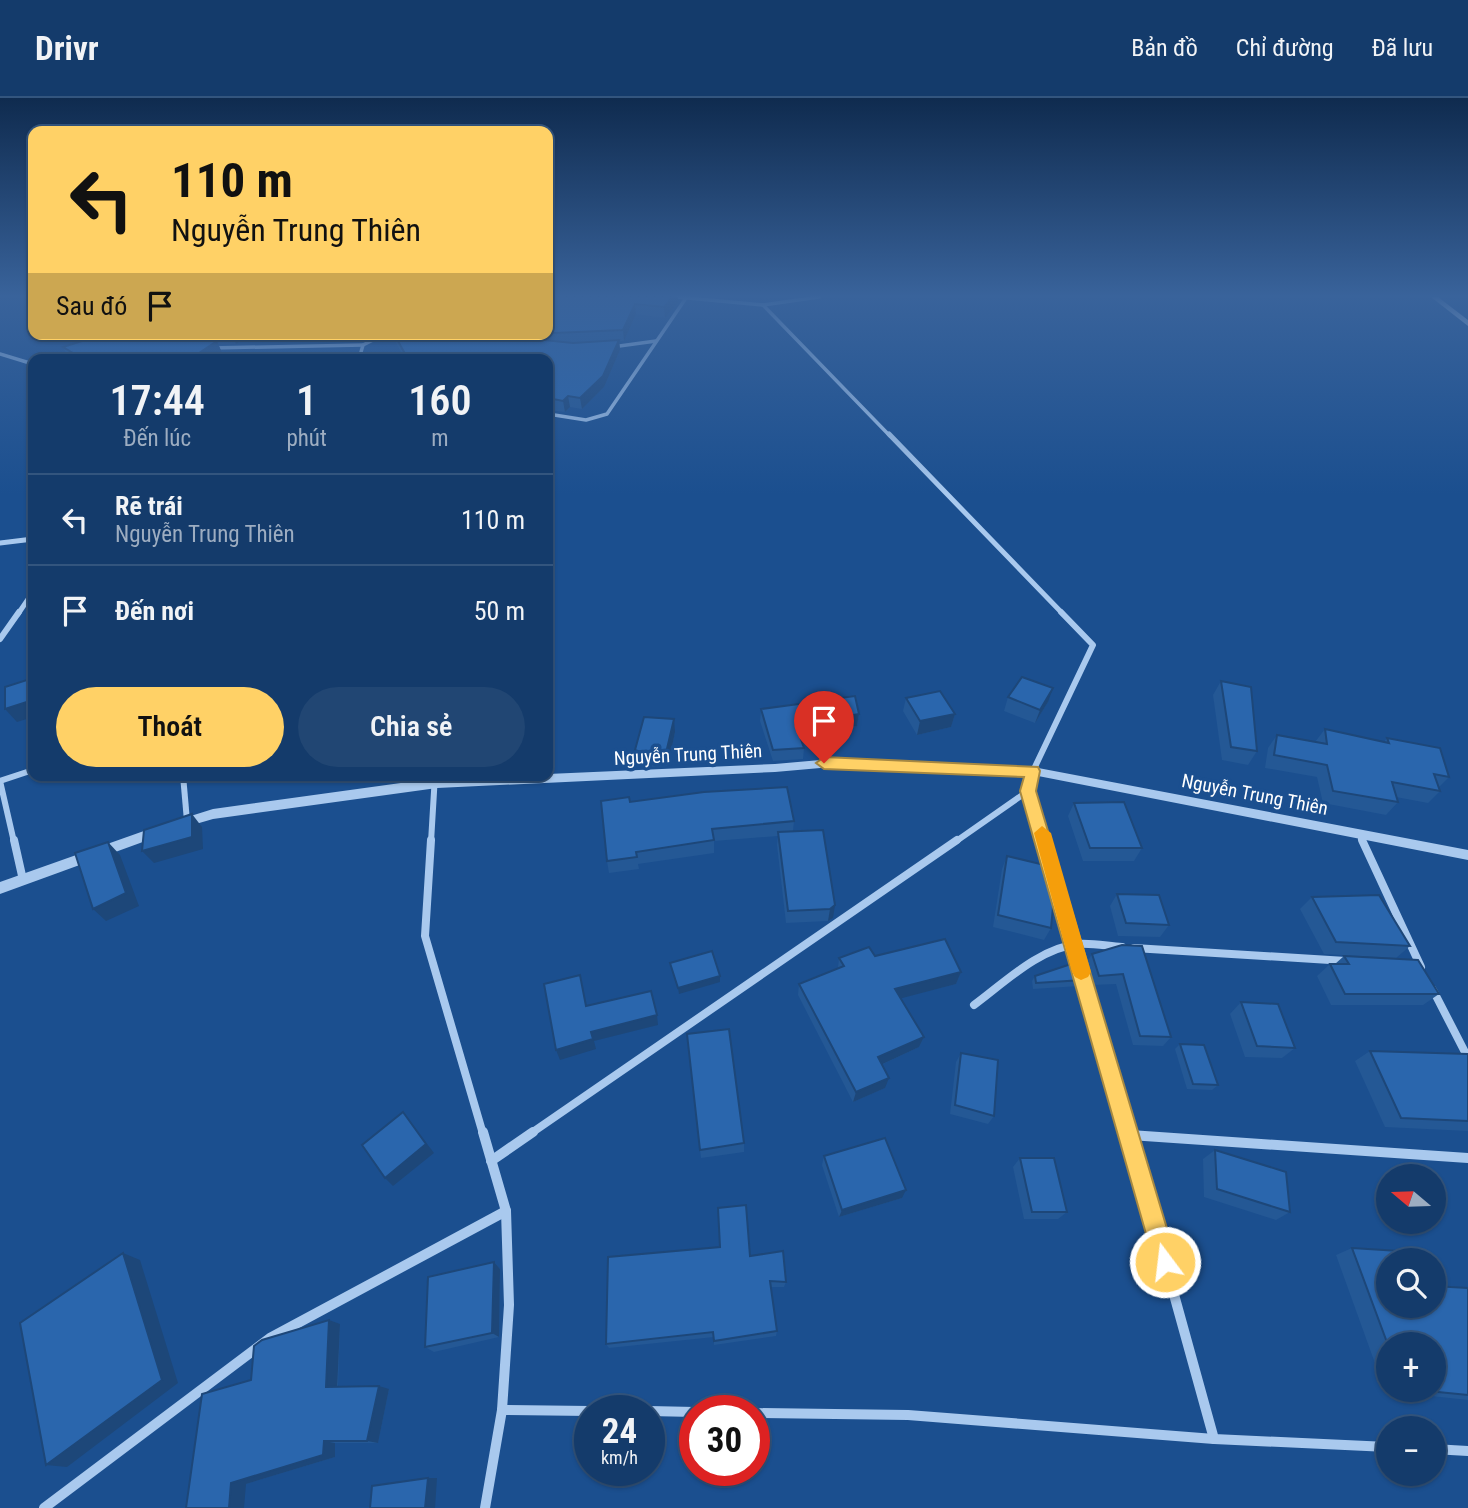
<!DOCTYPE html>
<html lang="vi">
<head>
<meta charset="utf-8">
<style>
	:root { --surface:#143b6b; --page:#214673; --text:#f1f3f6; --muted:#9dadc1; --line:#33557e; --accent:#ffd166 }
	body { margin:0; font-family:"Roboto Condensed",sans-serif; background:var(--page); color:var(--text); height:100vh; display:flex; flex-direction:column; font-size:26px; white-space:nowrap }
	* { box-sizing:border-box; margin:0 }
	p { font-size:23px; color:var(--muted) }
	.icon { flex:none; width:38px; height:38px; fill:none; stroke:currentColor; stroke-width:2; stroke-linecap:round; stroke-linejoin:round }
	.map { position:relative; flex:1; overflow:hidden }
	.details { position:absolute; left:28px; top:256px; width:525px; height:427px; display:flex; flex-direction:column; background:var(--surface); border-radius:14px; box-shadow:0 2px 5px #0004,0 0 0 2px var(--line) }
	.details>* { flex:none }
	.top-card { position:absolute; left:28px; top:28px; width:525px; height:214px; border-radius:14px; box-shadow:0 2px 5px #0004,0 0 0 2px var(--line); background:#ffd166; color:#111; overflow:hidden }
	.needle { width:46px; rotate:289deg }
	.tools { position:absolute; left:1376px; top:1066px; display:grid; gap:14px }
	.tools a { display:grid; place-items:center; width:70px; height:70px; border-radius:50%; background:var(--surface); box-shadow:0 2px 5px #0004,0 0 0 2px var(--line); font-size:35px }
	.speed { position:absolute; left:574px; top:1297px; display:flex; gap:14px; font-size:35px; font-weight:700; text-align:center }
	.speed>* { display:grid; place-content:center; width:91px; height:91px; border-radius:50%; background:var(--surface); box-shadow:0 2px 5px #0004,0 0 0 2px var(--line); line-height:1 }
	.speed small { font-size:18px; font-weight:400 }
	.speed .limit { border:10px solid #d22; background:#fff; color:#111 }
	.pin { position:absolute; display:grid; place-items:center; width:60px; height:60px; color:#fff; margin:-72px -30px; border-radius:50% 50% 50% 0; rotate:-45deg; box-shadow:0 0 7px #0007 }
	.pin .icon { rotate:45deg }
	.me { position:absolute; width:77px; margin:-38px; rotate:345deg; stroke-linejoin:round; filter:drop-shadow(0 0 5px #0008) }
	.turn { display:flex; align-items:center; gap:24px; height:147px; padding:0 28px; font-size:32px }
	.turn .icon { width:91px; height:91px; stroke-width:2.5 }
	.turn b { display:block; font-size:49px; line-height:60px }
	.then { display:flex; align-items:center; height:66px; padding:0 28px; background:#0003; gap:14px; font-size:26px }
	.eta { display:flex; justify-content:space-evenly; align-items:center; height:119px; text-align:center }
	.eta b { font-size:42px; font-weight:600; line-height:49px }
	.action { display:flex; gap:14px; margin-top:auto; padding:14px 28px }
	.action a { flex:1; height:80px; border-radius:42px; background:var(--accent); color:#111; font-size:28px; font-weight:600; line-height:80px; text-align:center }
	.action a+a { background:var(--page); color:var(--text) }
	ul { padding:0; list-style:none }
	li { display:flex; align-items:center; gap:21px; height:91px; padding:0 28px; border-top:2px solid var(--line) }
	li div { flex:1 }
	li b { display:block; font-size:26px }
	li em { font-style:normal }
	header { display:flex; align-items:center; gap:42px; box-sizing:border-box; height:98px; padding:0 35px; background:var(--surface); border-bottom:2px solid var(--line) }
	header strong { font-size:33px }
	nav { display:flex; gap:38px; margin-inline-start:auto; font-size:24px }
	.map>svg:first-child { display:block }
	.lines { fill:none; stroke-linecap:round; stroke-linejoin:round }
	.minor-far4 { stroke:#a9c9ee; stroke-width:3.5 }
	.minor-far3 { stroke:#a9c9ee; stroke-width:5 }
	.minor-far2 { stroke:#a9c9ee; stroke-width:6 }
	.minor-far1 { stroke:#a9c9ee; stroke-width:8 }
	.minor { stroke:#a9c9ee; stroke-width:10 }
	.tertiary { fill:#a9c9ee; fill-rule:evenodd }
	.secondary { fill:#d6e6fa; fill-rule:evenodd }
	.wall { fill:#245895; fill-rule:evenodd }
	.shaded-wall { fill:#1d4779 }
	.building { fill:#2a66ad; stroke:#1d4779; stroke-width:2 }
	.route { fill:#ffd166; stroke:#a68842; stroke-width:2 }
	.slow { fill:#f59e0b }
	.labels { text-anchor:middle; stroke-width:7; stroke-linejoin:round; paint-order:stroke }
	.street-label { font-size:19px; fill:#fff; stroke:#1b4f8f }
</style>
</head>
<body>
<header>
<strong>Drivr</strong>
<nav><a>Bản đồ</a><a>Chỉ đường</a><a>Đã lưu</a></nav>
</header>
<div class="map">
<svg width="1468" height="1410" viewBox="0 0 1468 1410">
	<rect width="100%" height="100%" fill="#1b4f8f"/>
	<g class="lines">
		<g class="minor-far4">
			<path d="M677 199 763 207 890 338"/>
			<path d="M763 207 819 199"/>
			<path d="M612 249 656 243"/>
			<path d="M211 250 363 247"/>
			<path d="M0 256 33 266"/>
			<path d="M59 261 74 254"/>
			<path d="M359 261 363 247 385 236"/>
			<path d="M548 316 586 322 607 316 686 200"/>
		</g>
		<g class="minor-far3">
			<path d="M889 336 1063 516"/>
			<path d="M0 445 33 441"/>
			<path d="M18 516 33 494"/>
		</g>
		<g class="minor-far2">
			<path d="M0 541 19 514"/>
			<path d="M183 677 187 723"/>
			<path d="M0 683 14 744"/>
			<path d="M0 683 33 672"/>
			<path d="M1028 693 1033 673 1093 547 1061 514"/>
			<path d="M1359 736 1363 744"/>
			<path d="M431 744 435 677"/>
			<path d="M955 744 1028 693 1043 744"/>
		</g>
		<g class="minor-far1">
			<path d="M14 742 23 782"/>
			<path d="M431 742 425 838 483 1036"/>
			<path d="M1042 742 1130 1036"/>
			<path d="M1362 742 1421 869"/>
			<path d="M1134 850 1346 863"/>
			<path d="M1433 892 1468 960"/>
			<path d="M974 907C1004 885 1039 850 1078 846 1093 845 1107 848 1122 849"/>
			<path d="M530 1036 957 742"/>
		</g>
		<g class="minor">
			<path d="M1129 1034 1214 1341"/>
			<path d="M1130 1037 1468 1060"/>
			<path d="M491 1063 533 1034"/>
			<path d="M502 1312 590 1313"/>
			<path d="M649 1313 695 1314"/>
			<path d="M754 1315 908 1317 1214 1341 1388 1349"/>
			<path d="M1433 1351 1468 1353"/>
			<path d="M44 1410 270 1240 506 1113 483 1034"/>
			<path d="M485 1410 502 1312 509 1207 506 1113"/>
		</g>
		<g class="tertiary">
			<path d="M843 660 1033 669 1468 752V762L1033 677 843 668 775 674 437 690 213 721 182 730 178 728 176 725 178 722 213 711 437 680 548 677V676L775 666Z"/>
			<path d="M158 728 162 729 164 733 162 737 0 796V784Z"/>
		</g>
		<path class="secondary" d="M1431 199H1438L1468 222V228Z"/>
	</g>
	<g class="wall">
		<path d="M548 199 678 204 665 220 636 216 624 243H619L620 252 604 289 582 311 570 309 565 314 548 312V261H405L391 236H548Z"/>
		<path d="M736 199H773L772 201Z"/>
		<path d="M60 236H252L236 246H218L222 255 214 261H69L63 249 79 244 62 241Z"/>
		<path d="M323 236H375L362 243H349Z"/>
		<path d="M1221 583 1257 653 1248 667 1222 662 1213 597Z"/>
		<path d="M1008 599 1048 604 1035 625 1004 613Z"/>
		<path d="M806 600 859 616 857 628 800 638 804 650 803 661 773 663 760 623 761 611 805 605Z"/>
		<path d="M906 600 955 616 951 629 917 637 903 613Z"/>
		<path d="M1325 631 1384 644 1387 640 1449 679 1439 689 1440 693 1428 705 1396 699 1398 704 1386 717 1323 705 1317 679 1265 670 1268 650 1277 637 1315 644Z"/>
		<path d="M675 634 668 668 647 669 636 665 635 652Z"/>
		<path d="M630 704 794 723 793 733 823 732 833 820 828 823 786 825 777 747 778 738 714 743V755L638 766 639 771 609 775 607 763Z"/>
		<path d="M1074 705 1142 750 1134 763H1083L1068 718Z"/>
		<path d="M1007 758 1051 830 1044 842 993 829 1002 771Z"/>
		<path d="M1117 796 1169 827 1160 839 1118 838 1110 808Z"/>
		<path d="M1312 799 1410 848 1396 860 1324 856 1300 811Z"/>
		<path d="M1122 847 1171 939 1163 948 1133 947 1116 886 1092 887 1086 866 1092 856Z"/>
		<path d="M875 858 961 874 956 886 900 900 924 939 919 949 881 967 885 990 853 1004 798 897 799 886 838 870 839 860Z"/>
		<path d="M1344 858 1439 896 1423 907H1331L1317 878 1330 866H1335Z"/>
		<path d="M1035 878 1083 882 1079 888 1033 891 1032 883Z"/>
		<path d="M1241 904 1295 950 1282 960 1245 959 1230 916Z"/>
		<path d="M687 936 744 1045V1054L701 1060Z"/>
		<path d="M1180 946 1218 987 1212 992 1187 991 1175 951Z"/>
		<path d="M1370 953 1468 956V1033L1385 1029 1355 963Z"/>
		<path d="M961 955 994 1018 988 1026 950 1016 956 964Z"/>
		<path d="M1215 1052 1290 1114 1276 1122 1204 1099 1203 1061Z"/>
		<path d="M824 1058 902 1100 839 1119 822 1067Z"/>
		<path d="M1020 1060 1067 1114 1058 1121H1024L1013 1069Z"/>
		<path d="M1352 1150 1388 1208 1468 1190V1302L1385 1293 1336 1157ZM1388 1246 1433 1292H1388Z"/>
		<path d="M750 1158 786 1184 784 1189H771L777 1233 776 1238 714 1247V1239L609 1250 606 1246Z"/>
		<path d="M494 1164 500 1171 499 1239 434 1254 425 1249Z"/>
		<path d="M340 1226 338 1288 389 1291 378 1345H335V1359L246 1386 251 1282Z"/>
	</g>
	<g class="shaded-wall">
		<path d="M673 199H678V204L665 220 664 209Z"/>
		<path d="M635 206 636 216 624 243 623 232Z"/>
		<path d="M79 236H92L94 240 84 245Z"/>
		<path d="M232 236H252L236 246Z"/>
		<path d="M360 236H375L362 243Z"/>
		<path d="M619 242 620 252 604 289 582 311 580 300Z"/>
		<path d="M217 243 222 255 214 261 196 257Z"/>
		<path d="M568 298 570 309 565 314 563 303Z"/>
		<path d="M1053 590 1048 604 1035 625 1040 612Z"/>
		<path d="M33 602V619L17 624 5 611Z"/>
		<path d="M859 616 857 628 795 638 796 627Z"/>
		<path d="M955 616 951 629 917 637 920 623Z"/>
		<path d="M674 621 675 634 668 668 666 655Z"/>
		<path d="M192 716 202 729 203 751 154 765 142 753Z"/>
		<path d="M108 744 120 757 139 808 106 823 93 811Z"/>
		<path d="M835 807 833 820 828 823 830 811Z"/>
		<path d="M961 874 956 886 891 903 895 891Z"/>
		<path d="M720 878V884L679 896 678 890Z"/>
		<path d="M657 917 658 927 594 943 596 951 560 962 556 952 591 934Z"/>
		<path d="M924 939 919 949 874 970 878 959Z"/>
		<path d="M889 980 885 990 853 1004 856 994Z"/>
		<path d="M403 1014 434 1055 393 1088 385 1080Z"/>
		<path d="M906 1092 902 1100 839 1119 842 1112Z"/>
		<path d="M123 1155 140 1162 178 1285 67 1369 46 1367Z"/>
		<path d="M494 1164 500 1171 499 1239 492 1235Z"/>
		<path d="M329 1222 340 1226 337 1292 326 1289Z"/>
		<path d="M379 1288 389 1291 378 1345 367 1343Z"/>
		<path d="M324 1343 335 1345V1359L246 1386 244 1410H229L231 1385Z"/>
		<path d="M428 1380H437L435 1410H425Z"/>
	</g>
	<g class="building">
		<path d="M548 199H673L664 209 635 206 623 232 554 235 548 234Z"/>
		<path d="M95 236H173L217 243 196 257 213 261H83L63 249 101 237Z"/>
		<path d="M394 236H516L534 241 573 245 619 242 603 278 580 300 568 298 563 303 548 300V261H408Z"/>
		<path d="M1022 579 1053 590 1040 612 1008 599Z"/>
		<path d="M33 580V602L5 611V589Z"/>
		<path d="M1221 583 1251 589 1257 653 1231 649Z"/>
		<path d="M940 593 955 616 920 623 906 600Z"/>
		<path d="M831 596 833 601 855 598 859 616 796 627 804 650 773 652 761 611 807 605 806 600Z"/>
		<path d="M644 619 674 621 666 655 646 656 635 652Z"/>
		<path d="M1325 631 1389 645 1387 640 1440 650 1449 679 1434 676 1440 693 1392 684 1398 704 1333 693 1327 667 1274 657 1277 637 1327 646Z"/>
		<path d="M787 689 794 723 712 731 714 742 636 754 637 759 607 763 601 703 629 699 630 704 704 694Z"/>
		<path d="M1124 704 1142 750H1090L1074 705Z"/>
		<path d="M192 716V739L142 753 144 732Z"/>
		<path d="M823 732 835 807 830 811 788 813 778 734Z"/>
		<path d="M108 744 126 795 93 811 75 755Z"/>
		<path d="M1007 758 1053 769 1056 777 1051 830 998 817Z"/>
		<path d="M1117 796 1159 797 1169 827 1126 825Z"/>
		<path d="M1379 797 1410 848 1336 844 1312 799Z"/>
		<path d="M945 841 961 874 895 891 924 939 878 959 889 980 856 994 799 886 844 868 839 860 869 849 875 858Z"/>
		<path d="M1122 847 1142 848 1171 939 1140 938 1123 876 1099 878 1092 856Z"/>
		<path d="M712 853 720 878 678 890 670 865Z"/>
		<path d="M1344 858 1418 862 1439 896H1345L1330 866H1349Z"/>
		<path d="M1077 864 1083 882 1036 885 1035 878Z"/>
		<path d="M580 877 586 908 651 893 657 917 591 934 593 941 556 952 544 886Z"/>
		<path d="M1241 904 1278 906 1295 950 1257 948Z"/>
		<path d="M729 931 744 1045 700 1052 687 936Z"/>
		<path d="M1180 946 1204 947 1218 987 1193 986Z"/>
		<path d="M1370 953 1468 956V1023L1401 1020Z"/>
		<path d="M961 955 998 962 994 1018 955 1007Z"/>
		<path d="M403 1014 426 1046 385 1080 362 1047Z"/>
		<path d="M885 1040 906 1092 842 1112 824 1058Z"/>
		<path d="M1215 1052 1286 1074 1290 1114 1217 1091Z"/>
		<path d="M1020 1060H1054L1067 1114H1032Z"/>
		<path d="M746 1107 750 1158 783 1153 786 1184 770 1183 777 1233 714 1243 713 1234 606 1246 608 1159 720 1149 718 1110Z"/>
		<path d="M1352 1150 1399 1153 1403 1162H1388V1208H1433V1188L1468 1190V1297L1418 1292H1433V1246L1388 1247Z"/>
		<path d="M123 1155 162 1282 46 1367 20 1225Z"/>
		<path d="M494 1164 492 1235 425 1249 428 1179Z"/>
		<path d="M329 1222 326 1289 379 1288 367 1343H324L323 1357 231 1385 229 1410H186L202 1296 251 1282 254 1248 262 1242Z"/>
		<path d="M428 1380 425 1410H370L372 1388Z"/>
	</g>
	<linearGradient id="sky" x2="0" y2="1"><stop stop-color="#0f2b4f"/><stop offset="0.5" stop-color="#39639b"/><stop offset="1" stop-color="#39639b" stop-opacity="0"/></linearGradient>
	<rect width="1468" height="396" fill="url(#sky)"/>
	<path class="route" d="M824 659 1038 669 1040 673 1036 693 1177 1164 1173 1172 1165 1176 1157 1172 1154 1164 1020 693 1024 679 824 671 816 665Z"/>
	<path class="slow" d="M1042 728 1051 735 1091 874 1088 879 1081 882 1075 879 1072 874 1034 735Z"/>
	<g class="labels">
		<g class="street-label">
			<text transform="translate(688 656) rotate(-3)" y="7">Nguyễn Trung Thiên</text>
			<text transform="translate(1255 696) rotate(11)" y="7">Nguyễn Trung Thiên</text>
		</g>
	</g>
</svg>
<div class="tools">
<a><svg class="needle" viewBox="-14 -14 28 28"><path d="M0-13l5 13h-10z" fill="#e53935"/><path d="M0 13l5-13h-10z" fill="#9dadc1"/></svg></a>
<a><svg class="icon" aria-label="search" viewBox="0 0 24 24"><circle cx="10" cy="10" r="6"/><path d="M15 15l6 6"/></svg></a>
<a>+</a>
<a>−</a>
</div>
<div class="speed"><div>24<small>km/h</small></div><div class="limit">30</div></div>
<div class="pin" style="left:824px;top:665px;background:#d93025"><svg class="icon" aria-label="arrive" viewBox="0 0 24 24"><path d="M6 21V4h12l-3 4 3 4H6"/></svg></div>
<svg class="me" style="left:1165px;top:1164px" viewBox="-20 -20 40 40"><circle r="17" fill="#ffd166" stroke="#fff" stroke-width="3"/><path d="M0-11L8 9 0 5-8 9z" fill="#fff"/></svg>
<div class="top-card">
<div class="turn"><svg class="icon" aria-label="left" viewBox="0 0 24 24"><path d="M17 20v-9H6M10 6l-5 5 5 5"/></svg><div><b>110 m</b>Nguyễn Trung Thiên</div></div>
<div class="then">Sau đó<svg class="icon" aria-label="arrive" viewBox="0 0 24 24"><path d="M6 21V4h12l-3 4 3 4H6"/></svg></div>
</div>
<section class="details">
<div class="eta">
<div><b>17:44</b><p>Đến lúc</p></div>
<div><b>1</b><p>phút</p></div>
<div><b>160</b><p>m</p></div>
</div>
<ul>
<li><svg class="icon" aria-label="left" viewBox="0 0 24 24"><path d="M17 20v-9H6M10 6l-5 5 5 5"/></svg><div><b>Rẽ trái</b><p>Nguyễn Trung Thiên</p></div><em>110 m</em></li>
<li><svg class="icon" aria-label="arrive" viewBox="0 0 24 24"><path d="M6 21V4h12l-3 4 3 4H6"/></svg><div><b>Đến nơi</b></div><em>50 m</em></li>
</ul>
<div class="action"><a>Thoát</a><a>Chia sẻ</a></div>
</section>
</div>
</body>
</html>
